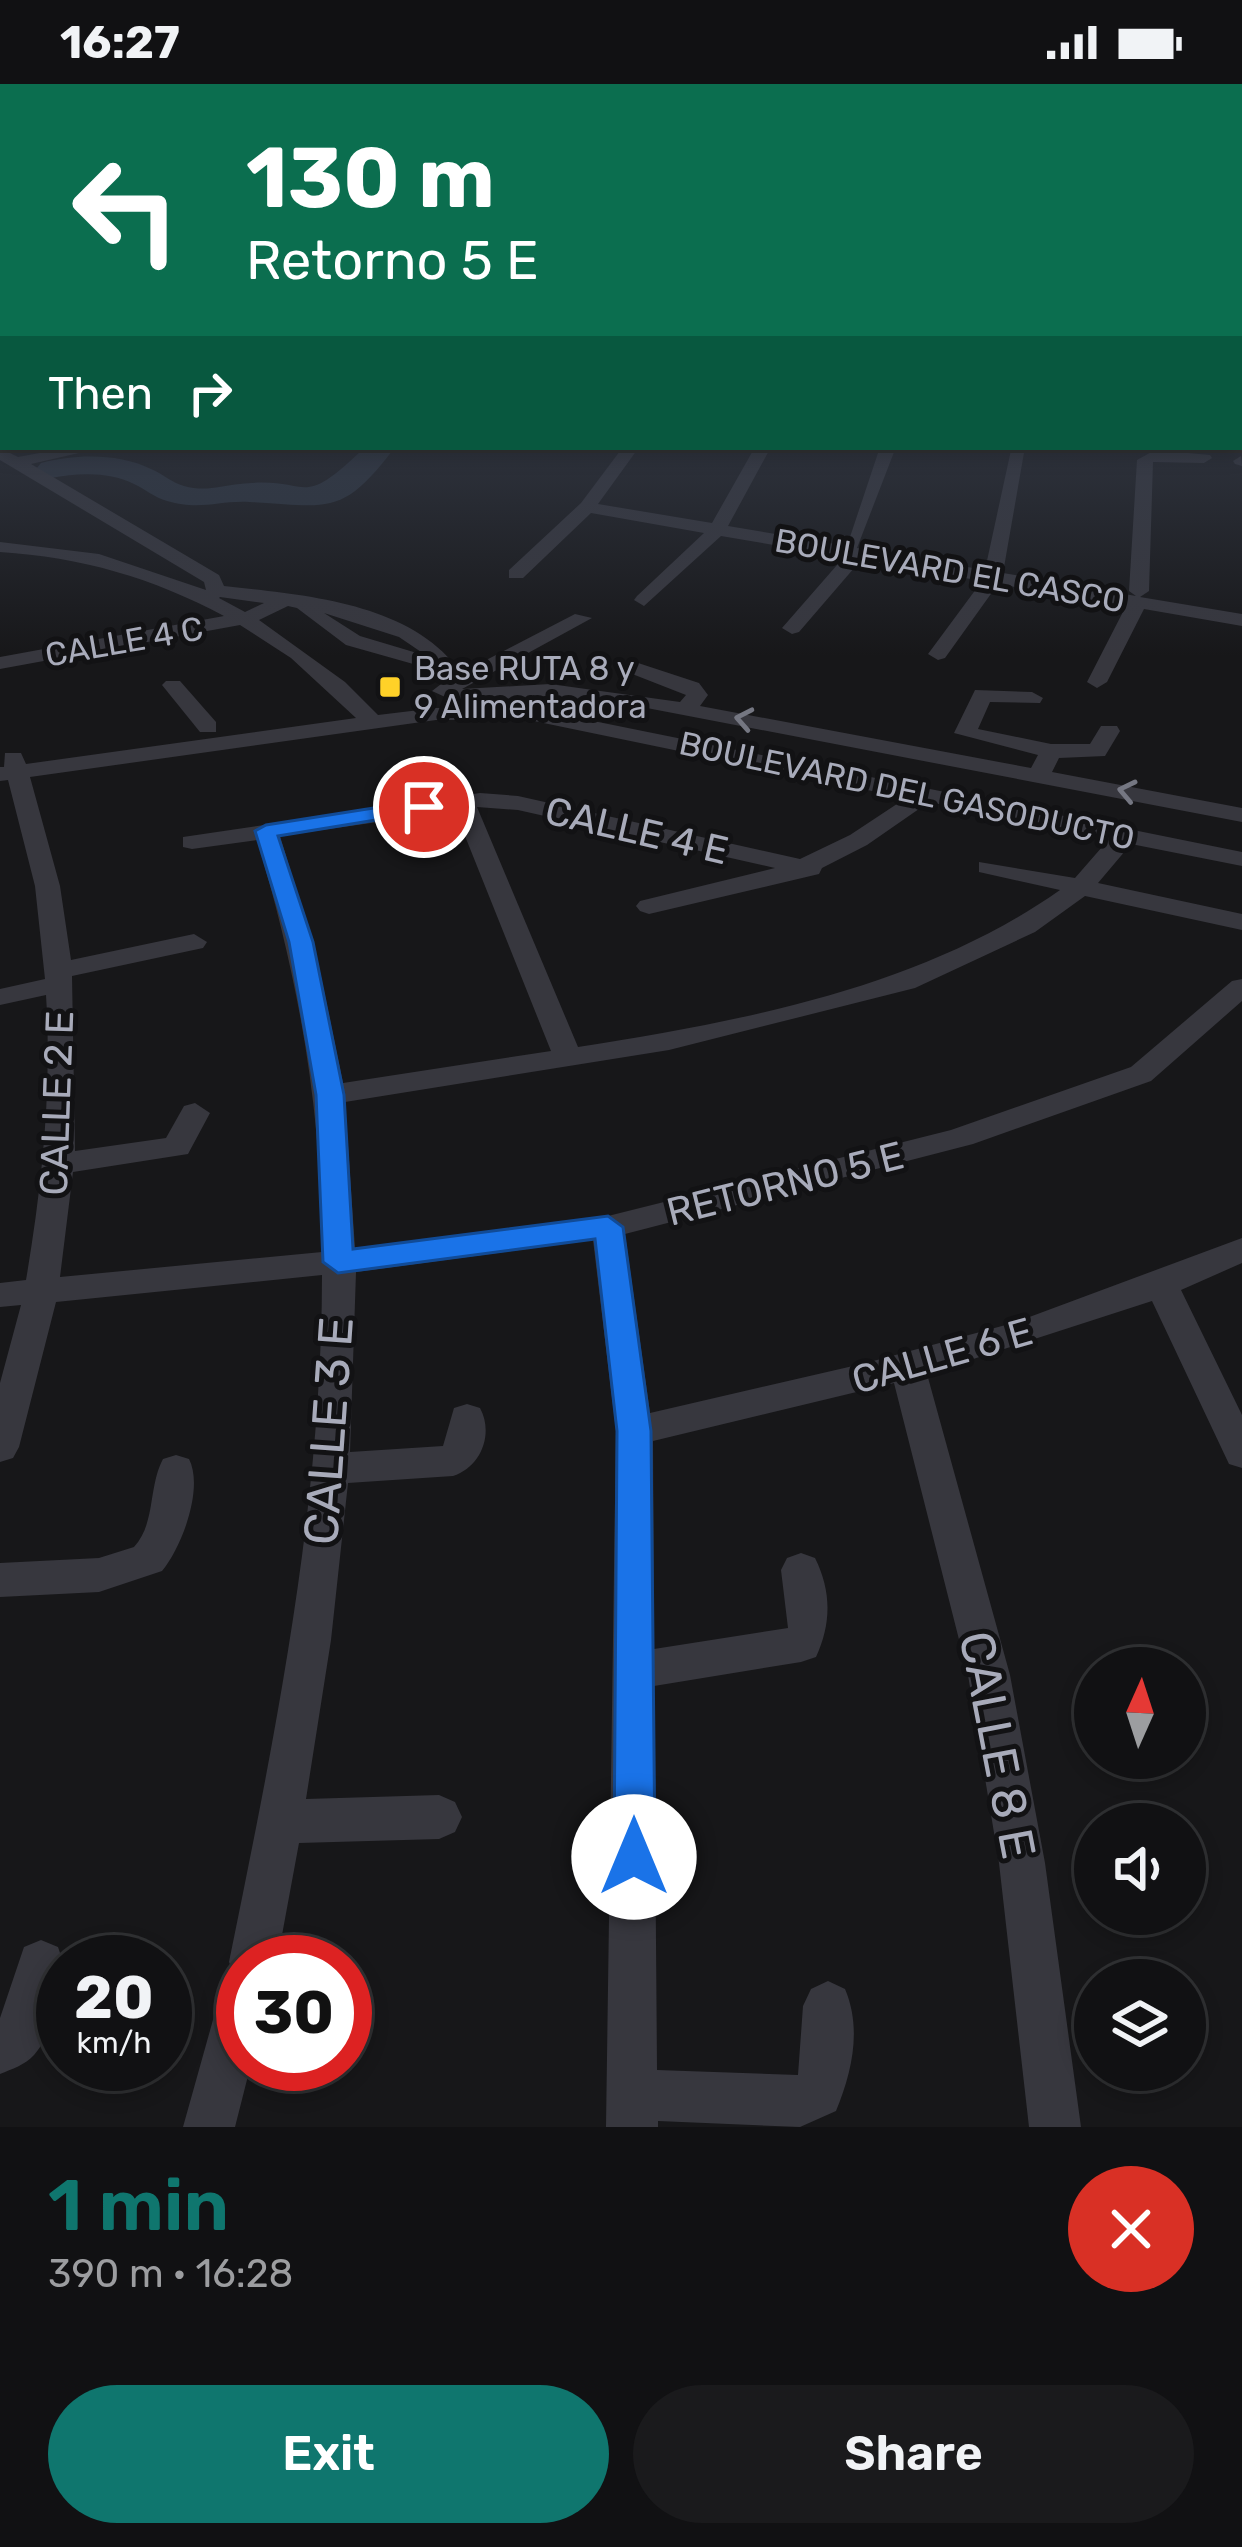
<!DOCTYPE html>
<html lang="en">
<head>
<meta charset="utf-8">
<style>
	:root { --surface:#111113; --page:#1a1a1c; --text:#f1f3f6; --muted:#9c9da0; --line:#303133; --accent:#0f766e }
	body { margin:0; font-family:Rubik,sans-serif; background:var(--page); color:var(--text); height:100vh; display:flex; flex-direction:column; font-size:45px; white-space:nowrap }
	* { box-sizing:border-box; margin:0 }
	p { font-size:39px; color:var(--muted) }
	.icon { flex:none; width:66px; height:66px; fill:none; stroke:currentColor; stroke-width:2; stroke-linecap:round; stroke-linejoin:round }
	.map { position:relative; height:2043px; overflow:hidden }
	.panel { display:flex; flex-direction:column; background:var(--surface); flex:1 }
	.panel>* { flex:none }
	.banner { position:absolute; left:0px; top:0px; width:1242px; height:366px; box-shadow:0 6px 18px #0003,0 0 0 3px var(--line); background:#0b6e4f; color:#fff; overflow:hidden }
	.needle { width:78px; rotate:3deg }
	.tools { position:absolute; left:1074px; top:1563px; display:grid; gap:24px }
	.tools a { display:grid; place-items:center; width:132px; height:132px; border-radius:50%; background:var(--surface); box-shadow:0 6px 18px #0003,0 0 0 3px var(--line); font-size:60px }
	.speed { position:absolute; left:36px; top:1851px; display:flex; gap:24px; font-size:60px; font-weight:700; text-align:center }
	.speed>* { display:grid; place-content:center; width:156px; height:156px; border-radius:50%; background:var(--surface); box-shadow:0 6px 18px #0003,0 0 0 3px var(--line); line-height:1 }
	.speed small { font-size:30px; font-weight:400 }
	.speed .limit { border:18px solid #d22; background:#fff; color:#111 }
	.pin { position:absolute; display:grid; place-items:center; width:102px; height:102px; color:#fff; margin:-51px; border:6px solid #fff; border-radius:50%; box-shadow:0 3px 12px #0007 }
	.me { position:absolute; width:132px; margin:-66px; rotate:0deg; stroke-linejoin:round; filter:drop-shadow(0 0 9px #0008) }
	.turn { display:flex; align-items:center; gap:42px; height:252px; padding:0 48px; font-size:54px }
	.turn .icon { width:156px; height:156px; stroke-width:2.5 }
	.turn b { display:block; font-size:84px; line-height:102px }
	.then { display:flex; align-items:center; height:114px; padding:0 48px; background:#0003; gap:24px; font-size:45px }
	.round { display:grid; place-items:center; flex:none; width:126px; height:126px; border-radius:63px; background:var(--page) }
	.summary { display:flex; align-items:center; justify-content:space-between; height:204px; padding:0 48px }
	h1 { font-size:72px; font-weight:600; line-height:90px; color:var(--accent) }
	.cta { display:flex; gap:24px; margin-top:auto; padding:24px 48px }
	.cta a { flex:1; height:138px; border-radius:72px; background:var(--accent); color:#fff; font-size:48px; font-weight:600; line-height:138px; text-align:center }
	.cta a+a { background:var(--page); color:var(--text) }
	.status { display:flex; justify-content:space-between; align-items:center; height:84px; padding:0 60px; background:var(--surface); direction:ltr }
	.status svg { height:33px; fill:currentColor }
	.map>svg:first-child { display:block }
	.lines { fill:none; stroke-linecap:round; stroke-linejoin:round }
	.river { fill:#2b333e; fill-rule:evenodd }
	.minor { fill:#37373e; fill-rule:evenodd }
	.highway { fill:#636570; fill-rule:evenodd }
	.oneway { stroke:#757782 }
	.route { fill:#1a73e8; stroke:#114b97; stroke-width:3 }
	.poi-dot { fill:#ffd128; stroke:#121214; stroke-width:4.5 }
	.labels { text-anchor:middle; stroke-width:10; stroke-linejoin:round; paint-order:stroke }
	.far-street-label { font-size:33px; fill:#a8abba; stroke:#121214 }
	.far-poi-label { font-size:33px; fill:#a8abba; stroke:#121214; text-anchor:start }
	.street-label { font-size:39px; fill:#a8abba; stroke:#121214 }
	.near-street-label { font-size:48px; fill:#a8abba; stroke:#121214 }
</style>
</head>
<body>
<div class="status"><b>16:27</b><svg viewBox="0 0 49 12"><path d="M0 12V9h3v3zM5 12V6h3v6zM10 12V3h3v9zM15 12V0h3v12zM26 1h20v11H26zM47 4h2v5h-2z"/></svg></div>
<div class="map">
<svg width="1242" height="2043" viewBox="0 0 1242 2043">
	<rect width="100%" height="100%" fill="#171719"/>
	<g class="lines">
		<path class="river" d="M365 363H395C342 434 328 422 250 418 219 416 201 427 167 417 155 414 145 405 134 400 109 387 77 389 51 394L36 385 41 379C75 370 119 369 151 385 163 390 172 399 184 402 205 408 220 402 240 400 314 391 296 430 365 363Z"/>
		<g class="minor">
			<rect x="0" y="314" width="3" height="9"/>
			<path d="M1239 315H1242V325L1239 324Z"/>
			<path d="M72 363H105L31 380 219 491 224 502C303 511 412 518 461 589L575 530 592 534 462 605 550 600 680 618 686 611 622 586 619 582 629 576 699 599 708 611 700 622 1031 684 1038 671 954 649 975 606 1032 608 1043 614 1040 619 990 618 978 645 1051 660H1090L1101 642H1117L1120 647 1105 672 1059 674 1052 688 1242 724V738L626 620 550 612 456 618 432 607 445 597 438 587 346 561 297 524 288 522 259 536 345 598 378 631 436 624H529L1242 768V782L1131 760 1098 799 1242 830V846L1085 812 1035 848 915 904 669 966 345 1018 355 1164 608 1132 951 1046 1131 983 1232 897 1242 895V917L1151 997 973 1060 625 1150 650 1329 866 1279 1013 1239 1242 1154V1179L1181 1206 1242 1331V1384L1229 1380 1152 1217 927 1290 1010 1591 1045 1779 1081 2043H1029L999 1779 968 1591 894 1299 653 1357 654 1565 788 1544 781 1486 787 1474 801 1469 815 1474C832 1508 831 1540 816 1573L801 1578 654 1602 657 1986 798 1991 803 1922 811 1905 828 1897 845 1905C862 1945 852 1988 836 2027L800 2043 658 2037V2043H606L616 1347 593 1156 356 1188 350 1368 443 1362 454 1324 467 1320 480 1324C494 1350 481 1383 453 1392L348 1399 331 1556 306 1715 439 1711 455 1718 462 1733 455 1748 439 1755 299 1759 277 1878H243V1980H251L235 2043H183L218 1918 226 1901 237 1896 229 1878C275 1652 322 1423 322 1191L56 1218 19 1363 13 1374 0 1378V1299L21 1221 0 1223V1199L26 1196C42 1102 52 1007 46 911L0 921V905L45 895 35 802 8 696 0 697V683H4L5 669H21L26 680 356 634 291 574 240 541 0 585V573L224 532C153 494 81 473 0 468V458L99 470 206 506 204 498 0 376V364L18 373ZM219 514 220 513 264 519 245 528ZM324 529 399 553 427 572 360 552ZM436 636H529L906 714 850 751 800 775 518 712 480 709 183 753V763L192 765 257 756C298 892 322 1025 322 1168L60 1193 73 1088 188 1070 210 1029 195 1019 184 1022 166 1054 75 1067 72 892 203 864 207 858 194 850 71 876 60 802 30 693ZM929 718 1109 755 1075 794 979 778V788L1060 806C921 904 743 937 578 963L477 723 518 726 775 784 640 817 636 822 640 827 649 830 819 790 822 784 867 761ZM455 727 551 967 343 999 318 878 280 752Z"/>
			<path d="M623 363 637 366 598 420 712 439 755 363H771L728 442 847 462 880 363H896L857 464 985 486 1011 366 1025 363 1003 489 1136 512 1129 507 1137 376 1155 366 1210 371 1212 374 1204 379 1153 378 1149 507 1140 513 1242 530V542L1144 525 1107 598 1097 604 1087 598 1126 522 998 500 945 574 938 576 928 570 982 497 861 476 799 548 792 550 782 544 844 473 721 452 644 522 634 516 637 512 704 449 591 429 523 494H509V486L581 419Z"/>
			<path d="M1241 372 1242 382 1235 380 1233 377Z"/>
			<path d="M166 597H180L216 638V648H200L162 601Z"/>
			<path d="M176 1371 189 1375C204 1404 182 1463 162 1487L99 1508 0 1513V1479L99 1474 134 1463C156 1439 148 1403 163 1375Z"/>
			<path d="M41 1856 58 1863C70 1892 56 1946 34 1971 25 1981 12 1985 0 1990V1934L24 1863Z"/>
		</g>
		<rect class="highway" x="1239" y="342" width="3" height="14"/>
	</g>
	<defs><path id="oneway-chevron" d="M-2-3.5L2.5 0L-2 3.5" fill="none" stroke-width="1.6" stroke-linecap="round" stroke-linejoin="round" transform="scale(3)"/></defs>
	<g class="oneway">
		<use href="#oneway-chevron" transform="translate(744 635) rotate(-169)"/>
		<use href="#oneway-chevron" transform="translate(1127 707) rotate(-168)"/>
	</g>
	<linearGradient id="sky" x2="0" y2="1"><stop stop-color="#0d0d0e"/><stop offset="0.5" stop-color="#363c49"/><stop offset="1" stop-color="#363c49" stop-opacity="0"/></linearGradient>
	<rect width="1242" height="572" fill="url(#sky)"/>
	<path class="route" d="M424 716 434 723 431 727 278 752 313 858 344 1011 353 1165 608 1132 623 1143 651 1347 655 1773 649 1788 634 1794 620 1788 614 1773 617 1347 595 1155 338 1189 323 1178 316 1011 289 858 255 747 266 741Z"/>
	<rect class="poi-dot" x="378" y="591" width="24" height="24" rx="6"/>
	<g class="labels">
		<g class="far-street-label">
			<text transform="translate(950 486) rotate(10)" y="12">BOULEVARD EL CASCO</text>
			<text transform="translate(124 557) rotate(-10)" y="12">CALLE 4 C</text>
			<text transform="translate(907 706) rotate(12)" y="12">BOULEVARD DEL GASODUCTO</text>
		</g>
		<g class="far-poi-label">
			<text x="414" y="596">Base RUTA 8 y<tspan x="414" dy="38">9 Alimentadora</tspan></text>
		</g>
		<g class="street-label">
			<text transform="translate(637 746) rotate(13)" y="14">CALLE 4 E</text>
			<text transform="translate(56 1019) rotate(-88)" y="14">CALLE 2 E</text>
			<text transform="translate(785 1099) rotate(-14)" y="14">RETORNO 5 E</text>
			<text transform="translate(942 1271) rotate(-16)" y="14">CALLE 6 E</text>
		</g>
		<g class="near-street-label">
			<text transform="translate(328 1347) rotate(-86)" y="17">CALLE 3 E</text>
			<text transform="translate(998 1661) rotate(79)" y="17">CALLE 8 E</text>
		</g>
	</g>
</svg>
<div class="tools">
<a><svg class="needle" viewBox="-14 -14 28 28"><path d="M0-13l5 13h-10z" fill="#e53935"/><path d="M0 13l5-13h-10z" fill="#9c9da0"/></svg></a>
<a><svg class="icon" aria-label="sound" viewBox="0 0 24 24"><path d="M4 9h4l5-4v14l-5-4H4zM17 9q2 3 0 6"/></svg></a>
<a><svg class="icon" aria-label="layers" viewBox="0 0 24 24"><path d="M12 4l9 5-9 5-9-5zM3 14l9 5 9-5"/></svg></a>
</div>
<div class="speed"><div>20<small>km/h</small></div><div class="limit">30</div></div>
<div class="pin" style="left:424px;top:723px;background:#d93025"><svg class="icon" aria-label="arrive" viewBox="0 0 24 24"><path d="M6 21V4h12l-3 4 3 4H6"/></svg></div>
<svg class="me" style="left:634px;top:1773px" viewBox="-20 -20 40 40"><circle r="19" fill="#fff"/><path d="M0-13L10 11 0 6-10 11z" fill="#1a73e8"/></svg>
<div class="banner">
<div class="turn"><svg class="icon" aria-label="left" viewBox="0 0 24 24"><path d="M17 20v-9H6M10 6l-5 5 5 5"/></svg><div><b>130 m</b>Retorno 5 E</div></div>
<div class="then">Then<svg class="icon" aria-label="right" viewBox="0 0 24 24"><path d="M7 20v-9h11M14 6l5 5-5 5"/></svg></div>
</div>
</div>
<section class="panel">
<div class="summary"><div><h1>1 min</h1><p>390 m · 16:28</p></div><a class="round" style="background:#d93025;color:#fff"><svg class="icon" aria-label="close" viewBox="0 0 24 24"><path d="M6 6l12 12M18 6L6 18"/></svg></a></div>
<div class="cta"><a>Exit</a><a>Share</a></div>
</section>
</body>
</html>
